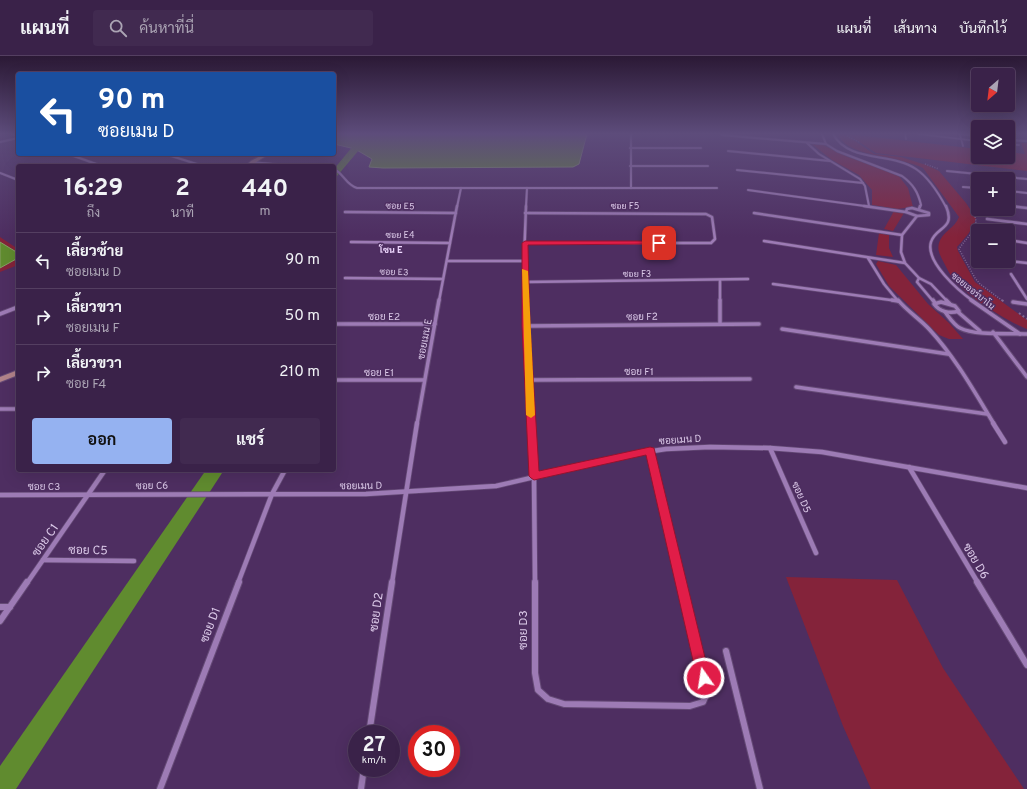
<!DOCTYPE html>
<html lang="th">
<head>
<meta charset="utf-8">
<style>
	:root { --surface:#3a2249; --page:#412a50; --text:#f1f3f6; --muted:#aba4b4; --line:#543f61; --accent:#95b2f1 }
	body { margin:0; font-family:Overpass,Sarabun,sans-serif; background:var(--page); color:var(--text); height:100vh; display:flex; flex-direction:column; font-size:15px; white-space:nowrap }
	* { box-sizing:border-box; margin:0 }
	p { font-size:13px; color:var(--muted) }
	.icon { flex:none; width:22px; height:22px; fill:none; stroke:currentColor; stroke-width:2; stroke-linecap:round; stroke-linejoin:round }
	.map { position:relative; flex:1; overflow:hidden }
	.drawer { position:absolute; left:16px; top:108px; width:320px; height:308px; display:flex; flex-direction:column; background:var(--surface); border-radius:4px; box-shadow:0 4px 16px #0002,0 0 0 1px var(--line) }
	.drawer>* { flex:none }
	.top-card { position:absolute; left:16px; top:16px; width:320px; height:84px; border-radius:4px; box-shadow:0 4px 16px #0002,0 0 0 1px var(--line); background:#1a4fa0; color:#fff; overflow:hidden }
	.needle { width:26px; rotate:208deg }
	.tools { position:absolute; left:971px; top:12px; display:grid; gap:8px }
	.tools a { display:grid; place-items:center; width:44px; height:44px; border-radius:4px; background:var(--surface); box-shadow:0 4px 16px #0002,0 0 0 1px var(--line); font-size:20px }
	.speed { position:absolute; left:348px; top:669px; display:flex; gap:8px; font-size:20px; font-weight:700; text-align:center }
	.speed>* { display:grid; place-content:center; width:52px; height:52px; border-radius:50%; background:var(--surface); box-shadow:0 4px 16px #0002,0 0 0 1px var(--line); line-height:1 }
	.speed small { font-size:10px; font-weight:400 }
	.speed .limit { border:6px solid #d22; background:#fff; color:#111 }
	.pin { position:absolute; display:grid; place-items:center; width:34px; height:34px; color:#fff; margin:-17px; border-radius:8px; box-shadow:0 2px 6px #0006 }
	.me { position:absolute; width:44px; margin:-22px; rotate:347deg; stroke-linejoin:round; filter:drop-shadow(0 0 3px #0008) }
	.turn { display:flex; align-items:center; gap:14px; height:84px; padding:0 16px; font-size:18px }
	.turn .icon { width:52px; height:52px; stroke-width:2.5 }
	.turn b { display:block; font-size:28px; line-height:34px }
	.eta { display:flex; justify-content:space-evenly; align-items:center; height:68px; text-align:center }
	.eta b { font-size:24px; font-weight:700; line-height:28px }
	.primary-button { display:flex; gap:8px; margin-top:auto; padding:8px 16px }
	.primary-button a { flex:1; height:46px; border-radius:4px; background:var(--accent); color:#111; font-size:16px; font-weight:700; line-height:46px; text-align:center }
	.primary-button a+a { background:var(--page); color:var(--text) }
	ul { padding:0; list-style:none }
	li { display:flex; align-items:center; gap:12px; height:56px; padding:0 16px; border-top:1px solid var(--line) }
	li div { flex:1 }
	li b { display:block; font-size:15px }
	li em { font-style:normal }
	header { display:flex; align-items:center; gap:24px; box-sizing:border-box; height:56px; padding:0 20px; background:var(--surface); border-bottom:1px solid var(--line) }
	header strong { font-size:19px }
	nav { display:flex; gap:22px; margin-inline-start:auto; font-size:14px }
	.search { width:280px; height:36px; background:var(--page); display:flex; align-items:center; gap:10px; box-sizing:border-box; padding:0 14px; border-radius:4px; color:var(--muted); font-size:15px }
	.map>svg:first-child { display:block }
	.green { fill:#84233a }
	.water { fill:#608b2f; stroke:#859e66 }
	.lines { fill:none; stroke-linecap:round; stroke-linejoin:round }
	.canal { fill:#608b2f; fill-rule:evenodd }
	.lane-casing { stroke:#654a76; stroke-width:2.5 }
	.street-far4-casing { stroke:#654a76; stroke-width:3 }
	.street-far3-casing { stroke:#654a76; stroke-width:4 }
	.street-far2-casing { stroke:#654a76; stroke-width:5.5 }
	.street-far1-casing { stroke:#654a76; stroke-width:6 }
	.street-casing { stroke:#654a76; stroke-width:8 }
	.secondary-casing { stroke:#654a76; stroke-width:2 }
	.path-far1 { stroke:#826793; stroke-width:1.5; stroke-dasharray:1 1.5; stroke-linecap:butt }
	.path { stroke:#826793; stroke-width:2; stroke-dasharray:2 2.5; stroke-linecap:butt }
	.lane { stroke:#9d7bb5; stroke-width:1.5 }
	.street-far4 { stroke:#9d7bb5; stroke-width:2 }
	.street-far3 { stroke:#9d7bb5; stroke-width:2.5 }
	.street-far2 { stroke:#9d7bb5; stroke-width:3.5 }
	.street-far1 { stroke:#9d7bb5; stroke-width:4.5 }
	.street { stroke:#9d7bb5; stroke-width:6 }
	.secondary { fill:#b2838a; fill-rule:evenodd }
	.route { fill:#e11d48; stroke:#92132f }
	.slow { fill:#f59e0b }
	.labels { text-anchor:middle; stroke-width:3; stroke-linejoin:round; paint-order:stroke }
	.far-street-label { font-size:9px; fill:#dbc9e8; stroke:#4e2e61 }
	.far-neighbourhood-label { font-size:9px; font-weight:bold; fill:#eed8fe; stroke:#4e2e61 }
	.street-label { font-size:10px; fill:#dbc9e8; stroke:#4e2e61 }
	.near-street-label { font-size:12px; fill:#dbc9e8; stroke:#4e2e61 }
</style>
</head>
<body>
<header>
<strong>แผนที่</strong>
<div class="search"><svg class="icon" aria-label="search" viewBox="0 0 24 24"><circle cx="10" cy="10" r="6"/><path d="M15 15l6 6"/></svg>ค้นหาที่นี่</div>
<nav><a>แผนที่</a><a>เส้นทาง</a><a>บันทึกไว้</a></nav>
</header>
<div class="map">
<svg width="1027" height="733" viewBox="0 0 1027 733">
	<rect width="100%" height="100%" fill="#4e2e61"/>
	<g class="green">
		<path d="M838 78H845L874 98 901 101 926 109 939 115 966 147 976 162C973 174 965 182 957 191L958 195 975 226 1027 264V273C1006 265 965 239 952 221 948 216 946 210 943 205 940 199 937 194 939 187 942 176 955 172 959 161L923 112C903 101 846 101 838 78Z"/>
		<path d="M847 78 978 93V101H1008V96L1025 98 1021 87H1027V115L876 97Z"/>
		<path d="M812 88 823 89 848 101 884 113 898 119 908 132 913 151 897 153 872 149V134L859 119 832 104Z"/>
		<path d="M894 155 904 157 893 175 884 173Z"/>
		<path d="M879 177 889 179V192L893 201 876 199Z"/>
		<path d="M0 181 18 193V209L0 216Z"/>
		<path d="M878 205 896 209 928 248 949 267 963 283H949L939 279 889 230 876 208Z"/>
		<path d="M786 521 897 524 943 612 1024 733H871L843 670Z"/>
	</g>
	<g class="water">
		<path d="M334 78H587L579 108 573 111 383 112 369 111 372 103 355 93 334 88Z"/>
		<path d="M0 186 18 197V202L0 212Z"/>
	</g>
	<g class="lines">
		<g class="canal">
			<path d="M376 85 380 87 379 89 359 94 337 120 334 121V113L353 90Z"/>
			<path d="M206 414H224L16 733H0V710Z"/>
		</g>
		<g class="lane-casing">
			<g id="lane">
				<path d="M905 78 906 83"/>
				<path d="M918 78 978 85"/>
				<path d="M960 79 963 90"/>
				<path d="M1008 88 1019 89"/>
			</g>
		</g>
		<g class="street-far4-casing">
			<g id="street-far4">
				<path d="M12 78 18 80"/>
				<path d="M631 78V132"/>
				<path d="M822 78 826 88 837 95 902 120C913 128 918 136 921 149L920 151"/>
				<path d="M833 78C849 107 891 96 916 113 928 121 939 138 946 151"/>
				<path d="M959 78 978 80"/>
				<path d="M722 79 826 88"/>
				<path d="M1008 84 1027 85"/>
				<path d="M0 86 18 82"/>
				<path d="M807 87 819 98 860 123 865 130 869 150"/>
				<path d="M630 92H701"/>
				<path d="M728 95 830 105"/>
				<path d="M68 98 102 110"/>
				<path d="M165 98 203 110"/>
				<path d="M252 106 294 110"/>
				<path d="M630 110H708"/>
				<path d="M334 113C344 118 346 129 357 132H717"/>
				<path d="M737 114 863 127"/>
				<path d="M947 115 1027 123"/>
				<path d="M0 117 18 124"/>
				<path d="M963 131 978 132"/>
				<path d="M748 134 872 151"/>
				<path d="M1008 135 1027 137"/>
				<path d="M974 146 978 147"/>
				<path d="M1008 150 1020 151"/>
				<path d="M457 151 461 132"/>
				<path d="M526 151 527 132"/>
			</g>
		</g>
		<g class="street-far3-casing">
			<g id="street-far3">
				<path d="M864 150 906 156"/>
				<path d="M946 150C956 174 936 170 931 186 925 206 959 235 973 245"/>
				<path d="M1010 150 1027 152"/>
				<path d="M912 152 929 157V159L917 160 906 156 907 153Z"/>
				<path d="M919 153 920 150"/>
				<path d="M345 156 456 157"/>
				<path d="M525 157 706 158 712 161 715 183 711 187H525"/>
				<path d="M754 157 902 179"/>
				<path d="M917 160 902 179 901 196 905 207 919 222 931 228 947 245"/>
				<path d="M987 163 1027 168"/>
				<path d="M1008 184 1027 187"/>
				<path d="M764 185 905 207"/>
				<path d="M351 186 450 187"/>
				<path d="M868 202 884 228 898 245"/>
				<path d="M447 205H524"/>
				<path d="M1008 205 1027 207"/>
				<path d="M1011 218 1027 243"/>
				<path d="M345 222 443 223"/>
				<path d="M919 222 917 226 933 245"/>
				<path d="M720 224V245"/>
				<path d="M525 226 748 223"/>
				<path d="M773 228 898 245"/>
				<path d="M439 245 457 150"/>
				<path d="M526 245 524 205 526 150"/>
			</g>
		</g>
		<g class="street-far2-casing">
			<g id="street-far2">
				<path d="M526 244 532 368"/>
				<path d="M720 244V267"/>
				<path d="M892 244 898 245"/>
				<path d="M898 244C907 255 920 263 929 273 955 301 974 335 994 368"/>
				<path d="M933 244 935 247"/>
				<path d="M946 244 950 248"/>
				<path d="M971 244 1020 278"/>
				<path d="M941 246 955 250 959 255C950 258 940 256 934 248Z"/>
				<path d="M1013 246 1027 248"/>
				<path d="M945 256C949 261 954 269 960 272 975 280 1010 277 1027 278"/>
				<path d="M958 256 980 275"/>
				<path d="M0 258 18 251"/>
				<path d="M334 268H435"/>
				<path d="M526 270 759 268"/>
				<path d="M782 273 948 298"/>
				<path d="M993 276 1027 321"/>
				<path d="M334 324H424"/>
				<path d="M529 324 750 323"/>
				<path d="M796 331 987 358"/>
				<path d="M0 353H18"/>
				<path d="M417 368 439 244"/>
			</g>
		</g>
		<g class="street-far1-casing">
			<g id="street-far1">
				<path d="M532 367 534 420 535 527"/>
				<path d="M993 367 1005 386"/>
				<path d="M770 392 816 497"/>
				<path d="M650 395 681 527"/>
				<path d="M909 411 978 527"/>
				<path d="M0 439 366 438 496 430 633 398 666 393 710 391 770 392 822 396 1027 432"/>
				<path d="M43 504 134 505"/>
				<path d="M27 527 105 414"/>
				<path d="M238 527 272 438 285 414"/>
				<path d="M392 527 417 367"/>
			</g>
		</g>
		<g class="street-casing">
			<g id="street">
				<path d="M535 526V617L538 634 548 643 564 648 690 650 703 646 707 637 681 526"/>
				<path d="M977 526 1027 609"/>
				<path d="M0 551H10"/>
				<path d="M0 565 27 526"/>
				<path d="M726 595 760 733"/>
				<path d="M369 678 392 526"/>
				<path d="M160 733 239 526"/>
				<path d="M361 733 364 712"/>
			</g>
		</g>
		<g class="secondary-casing">
			<g id="secondary">
				<path d="M264 98H269L250 110H246L251 105Z"/>
				<path d="M18 314V319L0 326V321Z"/>
			</g>
		</g>
		<g class="path-far1">
			<path d="M847 80 859 86"/>
			<path d="M925 108 939 113"/>
			<path d="M972 154C983 173 968 178 959 193L975 222 980 228 1003 245"/>
		</g>
		<g class="path">
			<path d="M1002 244 1004 246"/>
			<path d="M1019 257 1027 263"/>
		</g>
		<use href="#lane" class="lane"/>
		<use href="#street-far4" class="street-far4"/>
		<use href="#street-far3" class="street-far3"/>
		<use href="#street-far2" class="street-far2"/>
		<use href="#street-far1" class="street-far1"/>
		<use href="#street" class="street"/>
		<use href="#secondary" class="secondary"/>
	</g>
	<linearGradient id="sky" x2="0" y2="1"><stop stop-color="#2b1935"/><stop offset="0.43" stop-color="#5d4c7b"/><stop offset="1" stop-color="#5d4c7b" stop-opacity="0"/></linearGradient>
	<rect width="1027" height="181" fill="url(#sky)"/>
	<path class="route" d="M659 185 662 187 661 188 528 189 530 270 539 415 650 391 654 392 710 622 708 626 704 628 699 626 697 622 646 399 534 424 531 422 529 420 522 270V187L525 185Z"/>
	<path class="slow" d="M522 213 528 215 535 359 531 362 526 359Z"/>
	<g class="labels">
		<g class="far-street-label">
			<text transform="translate(400 150) rotate(1)" y="3">ซอย E5</text>
			<text x="625" y="153">ซอย F5</text>
			<text x="400" y="182">ซอย E4</text>
			<text transform="translate(394 216) rotate(1)" y="3">ซอย E3</text>
			<text x="637" y="221">ซอย F3</text>
			<text transform="translate(973 235) rotate(39)" y="3">ซอยเออร์บาโน</text>
		</g>
		<g class="far-neighbourhood-label">
			<text x="391" y="197">โซน E</text>
		</g>
		<g class="street-label">
			<text x="384" y="264">ซอย E2</text>
			<text transform="translate(642 260) rotate(-1)" y="4">ซอย F2</text>
			<text transform="translate(424 283) rotate(-79)" y="4">ซอยเมน E</text>
			<text x="639" y="319">ซอย F1</text>
			<text x="379" y="320">ซอย E1</text>
			<text transform="translate(680 383) rotate(-4)" y="4">ซอยเมน D</text>
			<text transform="translate(152 429) rotate(-1)" y="4">ซอย C6</text>
			<text transform="translate(361 429) rotate(-1)" y="4">ซอยเมน D</text>
			<text x="44" y="434">ซอย C3</text>
			<text transform="translate(802 441) rotate(66)" y="4">ซอย D5</text>
		</g>
		<g class="near-street-label">
			<text transform="translate(45 484) rotate(-55)" y="4">ซอย C1</text>
			<text transform="translate(88 494) rotate(1)" y="4">ซอย C5</text>
			<text transform="translate(976 505) rotate(59)" y="4">ซอย D6</text>
			<text transform="translate(376 556) rotate(-82)" y="4">ซอย D2</text>
			<text transform="translate(210 569) rotate(-69)" y="4">ซอย D1</text>
			<text transform="translate(523 574) rotate(-90)" y="4">ซอย D3</text>
		</g>
	</g>
</svg>
<div class="tools">
<a><svg class="needle" viewBox="-14 -14 28 28"><path d="M0-13l5 13h-10z" fill="#e53935"/><path d="M0 13l5-13h-10z" fill="#aba4b4"/></svg></a>
<a><svg class="icon" aria-label="layers" viewBox="0 0 24 24"><path d="M12 4l9 5-9 5-9-5zM3 14l9 5 9-5"/></svg></a>
<a>+</a>
<a>−</a>
</div>
<div class="speed"><div>27<small>km/h</small></div><div class="limit">30</div></div>
<div class="pin" style="left:659px;top:187px;background:#d93025"><svg class="icon" aria-label="arrive" viewBox="0 0 24 24"><path d="M6 21V4h12l-3 4 3 4H6"/></svg></div>
<svg class="me" style="left:704px;top:622px" viewBox="-20 -20 40 40"><circle r="17" fill="#e11d48" stroke="#fff" stroke-width="3"/><path d="M0-11L8 9 0 5-8 9z" fill="#fff"/></svg>
<div class="top-card">
<div class="turn"><svg class="icon" aria-label="left" viewBox="0 0 24 24"><path d="M17 20v-9H6M10 6l-5 5 5 5"/></svg><div><b>90 m</b>ซอยเมน D</div></div>
</div>
<section class="drawer">
<div class="eta">
<div><b>16:29</b><p>ถึง</p></div>
<div><b>2</b><p>นาที</p></div>
<div><b>440</b><p>m</p></div>
</div>
<ul>
<li><svg class="icon" aria-label="left" viewBox="0 0 24 24"><path d="M17 20v-9H6M10 6l-5 5 5 5"/></svg><div><b>เลี้ยวซ้าย</b><p>ซอยเมน D</p></div><em>90 m</em></li>
<li><svg class="icon" aria-label="right" viewBox="0 0 24 24"><path d="M7 20v-9h11M14 6l5 5-5 5"/></svg><div><b>เลี้ยวขวา</b><p>ซอยเมน F</p></div><em>50 m</em></li>
<li><svg class="icon" aria-label="right" viewBox="0 0 24 24"><path d="M7 20v-9h11M14 6l5 5-5 5"/></svg><div><b>เลี้ยวขวา</b><p>ซอย F4</p></div><em>210 m</em></li>
</ul>
<div class="primary-button"><a>ออก</a><a>แชร์</a></div>
</section>
</div>
</body>
</html>
